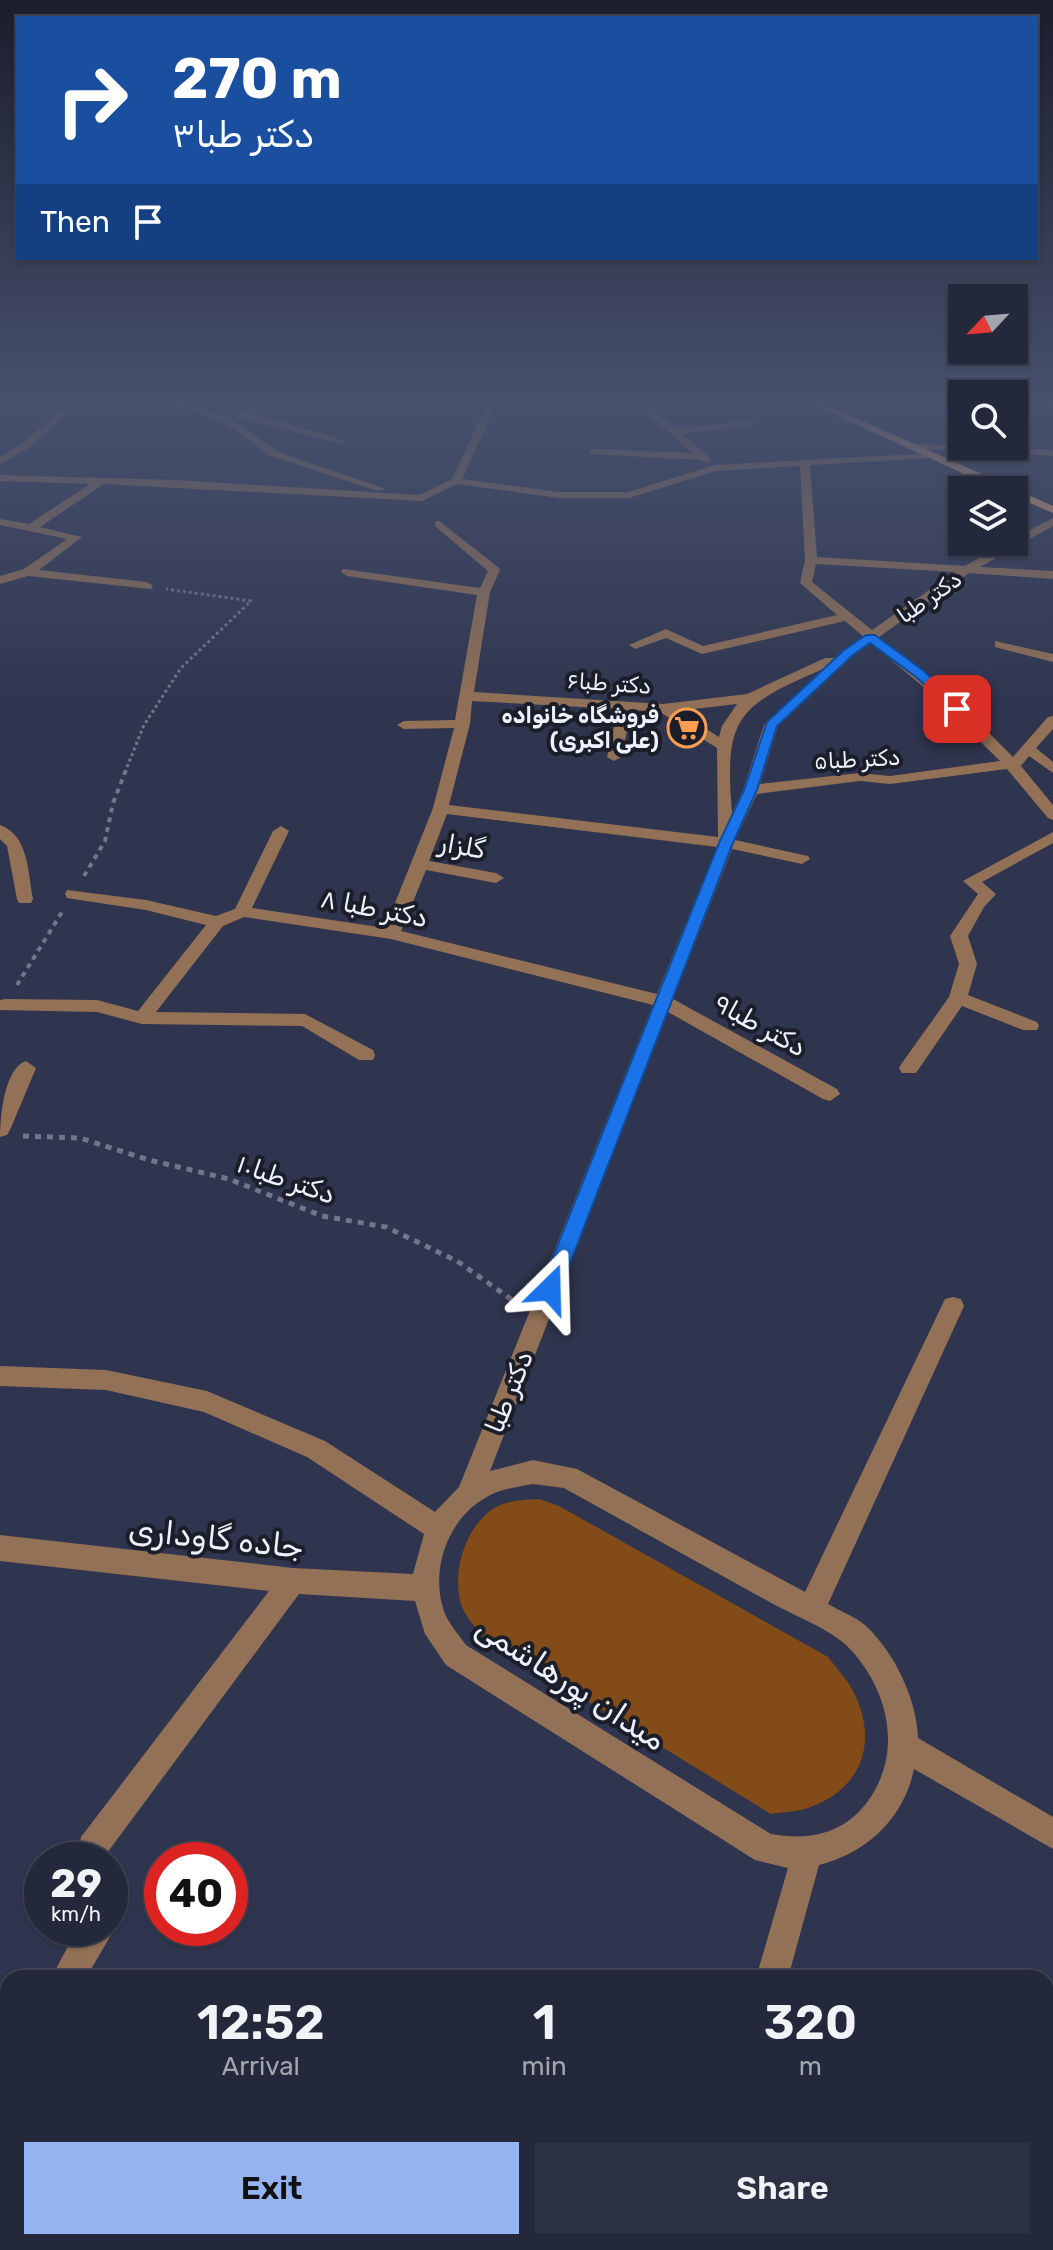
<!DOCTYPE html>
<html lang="en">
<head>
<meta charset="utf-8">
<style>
	:root { --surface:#23283a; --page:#2b3042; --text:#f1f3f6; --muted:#a3a6af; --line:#404454; --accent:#95b2f1 }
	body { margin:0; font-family:Rubik,Cairo,sans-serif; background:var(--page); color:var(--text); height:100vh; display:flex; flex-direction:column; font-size:30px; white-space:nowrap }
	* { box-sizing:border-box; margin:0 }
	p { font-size:26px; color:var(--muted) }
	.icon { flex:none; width:44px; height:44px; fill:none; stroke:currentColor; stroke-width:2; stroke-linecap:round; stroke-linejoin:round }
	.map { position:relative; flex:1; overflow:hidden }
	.details { position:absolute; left:0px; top:1970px; width:1054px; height:280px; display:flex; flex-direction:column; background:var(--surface); border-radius:24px 24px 0 0; box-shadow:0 2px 6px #0004,0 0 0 2px var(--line) }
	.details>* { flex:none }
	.top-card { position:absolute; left:16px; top:16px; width:1022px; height:244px; border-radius:0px; box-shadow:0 2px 6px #0004,0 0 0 2px var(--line); background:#1a4fa0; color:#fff; overflow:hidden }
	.needle { width:52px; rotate:244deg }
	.controls { position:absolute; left:948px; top:284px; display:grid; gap:16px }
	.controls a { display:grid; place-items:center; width:80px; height:80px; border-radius:0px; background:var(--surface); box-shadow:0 2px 6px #0004,0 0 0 2px var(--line); font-size:40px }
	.speed { position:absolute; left:24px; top:1842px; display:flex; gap:16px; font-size:40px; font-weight:700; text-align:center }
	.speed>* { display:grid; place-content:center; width:104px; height:104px; border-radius:50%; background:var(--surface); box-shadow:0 2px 6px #0004,0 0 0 2px var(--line); line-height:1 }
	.speed small { font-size:20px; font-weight:400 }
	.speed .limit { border:12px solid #d22; background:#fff; color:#111 }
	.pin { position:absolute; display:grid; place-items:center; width:68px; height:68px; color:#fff; margin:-34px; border-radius:16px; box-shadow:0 4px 12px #0006 }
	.me { position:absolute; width:88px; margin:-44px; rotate:22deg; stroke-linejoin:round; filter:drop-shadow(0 0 6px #0008) }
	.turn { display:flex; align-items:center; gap:28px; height:168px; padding:0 24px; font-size:36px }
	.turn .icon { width:104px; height:104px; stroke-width:2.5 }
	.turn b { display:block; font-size:56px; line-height:68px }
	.then { display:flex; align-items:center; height:76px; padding:0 24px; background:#0003; gap:16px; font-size:30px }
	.eta { display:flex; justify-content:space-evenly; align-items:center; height:136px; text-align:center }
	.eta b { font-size:48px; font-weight:600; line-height:56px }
	.cta { display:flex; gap:16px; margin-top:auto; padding:16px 24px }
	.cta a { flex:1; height:92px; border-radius:0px; background:var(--accent); color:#111; font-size:32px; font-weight:600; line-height:92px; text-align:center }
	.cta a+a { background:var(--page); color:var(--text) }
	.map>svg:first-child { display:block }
	.green { fill:#834b17 }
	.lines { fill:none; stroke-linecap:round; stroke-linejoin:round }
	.path-far2 { stroke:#71768b; stroke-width:3; stroke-dasharray:3 3; stroke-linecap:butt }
	.path-far1 { stroke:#71768b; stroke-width:4; stroke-dasharray:5 5; stroke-linecap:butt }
	.path { stroke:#71768b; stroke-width:5; stroke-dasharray:6 6; stroke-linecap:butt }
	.minor { fill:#937156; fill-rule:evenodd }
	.major { fill:#efa871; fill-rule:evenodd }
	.route { fill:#1a73e8; stroke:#114b97; stroke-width:2 }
	.labels { text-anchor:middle; stroke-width:8; stroke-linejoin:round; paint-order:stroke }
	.far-street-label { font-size:22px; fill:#edf1fe; stroke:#1b1d29 }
	.far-poi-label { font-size:22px; font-weight:bold; fill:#edf1fe; stroke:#1b1d29; text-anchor:end }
	.street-label { font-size:26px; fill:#edf1fe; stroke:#1b1d29 }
	.near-street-label { font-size:32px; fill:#edf1fe; stroke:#1b1d29 }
</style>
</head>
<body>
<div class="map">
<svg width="1053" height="2250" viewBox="0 0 1053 2250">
	<rect width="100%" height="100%" fill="#2f354e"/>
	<path class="green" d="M539 1499 559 1506 828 1657C837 1669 848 1680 854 1693 879 1743 861 1790 808 1808 796 1812 783 1812 771 1814L482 1636C475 1626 464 1615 461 1604 452 1573 464 1531 490 1511 504 1500 522 1500 539 1499Z"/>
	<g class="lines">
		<path class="path-far2" d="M127 767 144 725 181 668 251 601 166 589"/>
		<g class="path-far1">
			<path d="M84 876 105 841 113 803 128 765"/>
			<path d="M17 985 62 912"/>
		</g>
		<path class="path" d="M23 1136 80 1138 149 1160 229 1179 322 1216 386 1227 457 1261 518 1304"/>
		<g class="minor">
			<path d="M72 400H82L31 447 0 464V457L23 443Z"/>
			<path d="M160 400H175L230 418 279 452 386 489 377 491 271 456 224 422Z"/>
			<path d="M261 400H273L252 413 346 441 341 444 234 416Z"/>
			<path d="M489 400H498L462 479 559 492H628L715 465 935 453 936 455 931 458 810 465 817 557 965 566 1007 542H1014V538L1053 518V526L980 567 1053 571V579L969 573 879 637 973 717 1013 757 1048 717 1053 716V729L1036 748 1053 762V773L1029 756 1021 766 1053 805V820L1048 818 1007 769 890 784 860 781 757 794 735 840 808 856 810 859 802 864 732 849 673 999 837 1089 840 1094 830 1101 823 1099 668 1012 490 1471 533 1460 577 1469 805 1592 945 1299 953 1297 961 1299 964 1306 828 1604C840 1611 856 1617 866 1626 894 1652 917 1699 918 1738L1053 1817V1849L914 1769C904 1818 867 1853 819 1865L788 1978H756L788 1868 755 1860 446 1665 425 1634 415 1601 299 1594 107 1853V1860H77L81 1837 269 1591 0 1561V1535L293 1568 413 1574 424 1534 307 1457 204 1412 106 1390 0 1386V1366L106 1370 207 1391 325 1441 435 1512 459 1487 653 1005 391 939 244 917 223 926 156 1012 305 1014 373 1050 375 1055 373 1060H359L302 1026 142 1024 97 1012 0 1010V1000L5 999 97 1000 138 1011 206 925 146 910 73 899 67 898 65 894 67 890 146 900 216 916 235 909 273 831 281 826 289 831 252 908 385 928 433 808 454 728 404 729 397 725 404 721 455 720 477 595 347 576 341 572 343 569 480 588 488 571 435 526V522L439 521 498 567 500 570 490 592 474 692 663 704 747 694 825 658H835L863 636 845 621 702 654 666 638 635 649 629 645 666 629 703 646 837 615 800 583 805 560 800 466 716 471 629 498H559L457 484 422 501 104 484 40 527 82 537 39 570 147 582 153 586 151 589 28 576 0 584V576L24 569 67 539 0 525V519L29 524 90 484 0 481V475L176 480 420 495 452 479ZM816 564 955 572 872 630 812 582ZM871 643 932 694 1000 761 890 776 860 773 760 784 778 726 853 656ZM823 669 764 725 743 790 732 813C724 717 737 706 823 669ZM472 701 618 709 607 757 614 761 621 757 632 710 660 712 717 748 718 837 449 805 470 724ZM737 704 722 726 719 737 677 711ZM447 814 717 847 657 994 401 931 426 870 496 883 504 878 496 873 429 861ZM533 1484 564 1488C634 1527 703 1565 773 1604 794 1615 831 1630 847 1646 888 1687 904 1751 868 1801 844 1834 809 1841 771 1834L466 1645C459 1635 450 1625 445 1614 429 1572 447 1520 485 1498 499 1489 517 1487 533 1484Z"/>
			<path d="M633 400H643L676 429 753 421 758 424 682 434 710 458V462L706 463 700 460 590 454V450L594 449 692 453Z"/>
			<path d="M1017 400 1053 401V407L1021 403Z"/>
			<path d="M917 444 1053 450V456L1003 451 913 449V445Z"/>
			<path d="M995 641 1053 654V662L995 647Z"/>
			<path d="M0 825C29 835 28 874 33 899L31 903H19L17 899 7 846 0 839Z"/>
			<path d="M1053 832V843L982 882 996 894 984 907 968 936 977 964 968 995 1037 1022 1039 1026 1037 1030H1023L962 1006 916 1073H902L899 1068 902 1063 949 997 959 964 950 936 978 894 963 881Z"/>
			<path d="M26 1061 36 1068 10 1130 7 1135 0 1137C0 1118 4 1068 26 1061Z"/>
			<path d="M78 1928H110L111 1935 86 1978H51Z"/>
			<path d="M8 2055V2098L0 2101V2058Z"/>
			<path d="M258 2242H295L292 2250H255Z"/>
			<path d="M680 2242H716L713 2250H677Z"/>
		</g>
		<path class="major" d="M803 400H816L1053 506V513L1014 496V490H999Z"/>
	</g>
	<linearGradient id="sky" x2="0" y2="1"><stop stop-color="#1a1d2b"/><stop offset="0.56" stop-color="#47516e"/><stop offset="1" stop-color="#47516e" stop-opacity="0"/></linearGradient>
	<rect width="1053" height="716" fill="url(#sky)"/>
	<path class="route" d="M866 635H875L924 671 963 709 953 711 916 677 870 643 853 655 777 726 757 790 733 843 560 1289 557 1295 550 1298 543 1295 540 1289 719 843 744 790 767 722 844 650Z"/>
	<defs>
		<g id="supermarket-ring" transform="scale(2)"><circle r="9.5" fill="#1b1d29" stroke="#fb9e50" stroke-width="1.5"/><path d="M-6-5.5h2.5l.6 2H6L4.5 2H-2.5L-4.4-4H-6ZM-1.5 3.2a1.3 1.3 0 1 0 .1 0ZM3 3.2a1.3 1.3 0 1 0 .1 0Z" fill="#fb9e50"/></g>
	</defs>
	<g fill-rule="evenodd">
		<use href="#supermarket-ring" x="687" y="728"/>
	</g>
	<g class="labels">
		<g class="far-street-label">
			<text transform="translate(929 597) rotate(-35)" y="8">دکتر طبا</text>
			<text transform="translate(609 683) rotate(4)" y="8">دکتر طبا۶</text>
			<text transform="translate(857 759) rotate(-3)" y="8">دکتر طبا۵</text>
		</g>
		<g class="far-poi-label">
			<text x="659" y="723">فروشگاه خانواده<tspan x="659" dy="25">(علی اکبری)</tspan></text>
		</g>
		<g class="street-label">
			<text transform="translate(462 846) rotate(10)" y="9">گلزار</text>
			<text transform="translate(374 908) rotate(11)" y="9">دکتر طبا ۸</text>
			<text transform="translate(760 1025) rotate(29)" y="9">دکتر طبا۹</text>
			<text transform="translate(286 1179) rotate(19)" y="9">دکتر طبا۱۰</text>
			<text transform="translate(509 1392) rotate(-68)" y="9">دکتر طبا</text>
		</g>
		<g class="near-street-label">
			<text transform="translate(216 1538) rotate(6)" y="11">جاده گاوداری</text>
			<text transform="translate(571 1683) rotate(33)" y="11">میدان پورهاشمی</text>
		</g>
	</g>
</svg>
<div class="controls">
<a><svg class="needle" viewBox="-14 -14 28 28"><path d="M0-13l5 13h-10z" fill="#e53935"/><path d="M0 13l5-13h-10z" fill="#a3a6af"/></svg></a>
<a><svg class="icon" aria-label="search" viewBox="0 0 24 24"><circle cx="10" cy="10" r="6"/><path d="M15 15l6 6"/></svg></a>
<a><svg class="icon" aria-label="layers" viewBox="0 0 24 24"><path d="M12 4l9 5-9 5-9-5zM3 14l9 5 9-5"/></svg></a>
</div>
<div class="speed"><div>29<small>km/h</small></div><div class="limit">40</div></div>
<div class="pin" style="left:957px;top:709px;background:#d93025"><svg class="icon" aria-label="arrive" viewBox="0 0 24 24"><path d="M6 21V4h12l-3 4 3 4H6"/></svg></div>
<svg class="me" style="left:550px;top:1289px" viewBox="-20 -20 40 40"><path d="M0-17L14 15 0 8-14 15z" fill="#1a73e8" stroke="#fff" stroke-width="4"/></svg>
<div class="top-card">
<div class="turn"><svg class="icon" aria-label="right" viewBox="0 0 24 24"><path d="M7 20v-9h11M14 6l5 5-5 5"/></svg><div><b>270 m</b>دکتر طبا۳</div></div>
<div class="then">Then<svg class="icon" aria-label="arrive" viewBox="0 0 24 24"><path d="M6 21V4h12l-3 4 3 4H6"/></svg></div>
</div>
<section class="details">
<div class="eta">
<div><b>12:52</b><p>Arrival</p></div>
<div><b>1</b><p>min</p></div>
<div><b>320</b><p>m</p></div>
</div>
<div class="cta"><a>Exit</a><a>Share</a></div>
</section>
</div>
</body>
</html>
